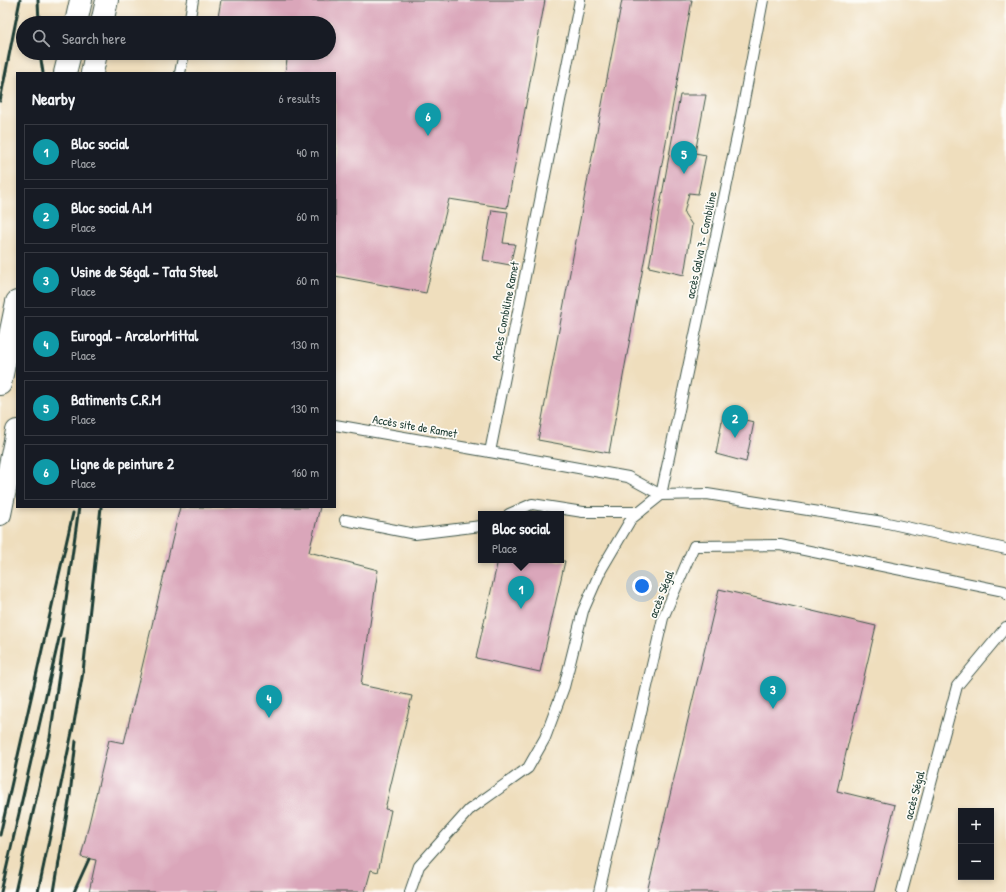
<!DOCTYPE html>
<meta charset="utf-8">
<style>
:root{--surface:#171b24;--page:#20242c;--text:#f1f3f6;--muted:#9ea1a6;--line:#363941;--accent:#1a73e8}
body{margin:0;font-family:"Patrick Hand",sans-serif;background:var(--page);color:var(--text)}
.controls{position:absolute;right:12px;bottom:12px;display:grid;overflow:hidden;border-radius:0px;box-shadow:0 2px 6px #0003}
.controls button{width:36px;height:36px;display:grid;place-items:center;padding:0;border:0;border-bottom:1px solid var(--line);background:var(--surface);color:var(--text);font:20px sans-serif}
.you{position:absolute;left:642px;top:586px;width:14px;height:14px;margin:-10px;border:3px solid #fff;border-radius:50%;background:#1a73e8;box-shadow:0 0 0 6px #1a73e833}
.badge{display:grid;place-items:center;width:26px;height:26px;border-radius:50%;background:var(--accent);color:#fff;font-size:13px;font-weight:700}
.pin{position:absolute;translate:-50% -33px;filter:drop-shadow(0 1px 2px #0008)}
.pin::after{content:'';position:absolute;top:21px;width:14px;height:12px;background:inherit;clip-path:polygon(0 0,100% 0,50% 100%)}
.popup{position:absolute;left:478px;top:511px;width:86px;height:52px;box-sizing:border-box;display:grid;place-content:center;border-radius:0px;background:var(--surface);filter:drop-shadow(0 1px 3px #0005);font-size:13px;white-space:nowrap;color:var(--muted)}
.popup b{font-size:15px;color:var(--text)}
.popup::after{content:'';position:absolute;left:50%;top:100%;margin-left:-8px;border:8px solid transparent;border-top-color:var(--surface)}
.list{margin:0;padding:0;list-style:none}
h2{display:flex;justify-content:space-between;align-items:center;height:52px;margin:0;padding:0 16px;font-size:17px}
h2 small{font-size:13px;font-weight:400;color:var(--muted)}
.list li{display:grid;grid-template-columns:26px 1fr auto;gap:12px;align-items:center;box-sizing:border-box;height:56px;margin:0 8px 8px;padding:0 8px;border:1px solid var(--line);border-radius:0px}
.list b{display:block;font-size:15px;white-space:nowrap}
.list p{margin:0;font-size:13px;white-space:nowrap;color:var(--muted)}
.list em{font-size:13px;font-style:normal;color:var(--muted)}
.icon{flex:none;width:22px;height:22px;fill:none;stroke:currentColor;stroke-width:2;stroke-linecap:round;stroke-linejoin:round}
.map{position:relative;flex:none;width:1006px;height:892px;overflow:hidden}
.search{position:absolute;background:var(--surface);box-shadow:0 2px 6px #0003;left:16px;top:16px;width:320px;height:44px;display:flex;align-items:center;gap:10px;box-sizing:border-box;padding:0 14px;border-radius:22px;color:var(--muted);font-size:15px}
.panel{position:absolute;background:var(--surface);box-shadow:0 2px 6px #0003;left:16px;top:72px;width:320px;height:436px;border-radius:0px}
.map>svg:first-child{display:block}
.building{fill:#daa6ba}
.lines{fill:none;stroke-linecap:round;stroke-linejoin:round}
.lane-casing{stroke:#3e5549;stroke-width:12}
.highway-casing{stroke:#3e5549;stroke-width:24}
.lane{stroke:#fff;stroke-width:10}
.highway{stroke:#fff;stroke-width:22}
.rail{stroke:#1f3d34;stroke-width:3}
.labels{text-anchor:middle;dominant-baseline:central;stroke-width:3.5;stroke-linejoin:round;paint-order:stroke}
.street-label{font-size:12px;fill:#1f3d34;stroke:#fdfcf7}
</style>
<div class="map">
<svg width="1006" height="892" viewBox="0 0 1006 892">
<rect width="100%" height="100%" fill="#fdfcf7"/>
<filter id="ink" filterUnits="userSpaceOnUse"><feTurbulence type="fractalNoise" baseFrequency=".025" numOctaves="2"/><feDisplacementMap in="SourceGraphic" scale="8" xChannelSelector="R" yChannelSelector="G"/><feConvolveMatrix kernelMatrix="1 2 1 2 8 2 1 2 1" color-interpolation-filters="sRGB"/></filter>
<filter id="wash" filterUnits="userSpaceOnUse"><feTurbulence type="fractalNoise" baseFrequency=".012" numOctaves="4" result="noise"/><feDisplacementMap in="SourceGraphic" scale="16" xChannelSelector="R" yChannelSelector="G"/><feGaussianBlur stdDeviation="0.9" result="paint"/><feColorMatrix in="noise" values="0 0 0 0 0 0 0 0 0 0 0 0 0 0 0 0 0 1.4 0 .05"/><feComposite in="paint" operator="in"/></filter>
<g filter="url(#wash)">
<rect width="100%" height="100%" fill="#efdebd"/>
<g id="blocks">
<g class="building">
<path d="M221,0H545L507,208L449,199L426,293L335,276V73H285L288,53H329V23H217Z"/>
<path d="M622,0H692L609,453L538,440Z"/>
<path d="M680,95H706L695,153L706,155L698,194L689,193L684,213L692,225L684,275L649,267Z"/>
<path d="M492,210L508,212L503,243L515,244L510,265L483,260Z"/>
<path d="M723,415L754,422L746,462L716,454Z"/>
<path d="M180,507H320L309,552L378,570L361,685L412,696L385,809L391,810L378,872L371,870L365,892H89L96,860L81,857L109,740L124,743Z"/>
<path d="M498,560L565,561L540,672L476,658Z"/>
<path d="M719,589L876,626L837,791L895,805L874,892H647Z"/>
</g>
</g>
</g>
<g filter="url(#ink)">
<use href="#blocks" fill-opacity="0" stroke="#3e5549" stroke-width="1"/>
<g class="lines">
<defs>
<g id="lane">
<path d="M580,0L490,452L628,477L661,495L738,132L763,0"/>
<path d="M189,23L193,0"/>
<path d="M180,73L184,53"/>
<path d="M335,425L490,452"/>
<path d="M509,514L532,504L583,512H640"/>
<path d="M345,520L415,534L481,526"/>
<path d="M410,892L419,866L469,810L528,768L545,738L564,687L583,611L601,570L631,519L661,495L707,494L883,522L1006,549"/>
<path d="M599,892L663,618L694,546L780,545L1004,591L1006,594"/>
<path d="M902,892L957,686L1006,627"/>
</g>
<g id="highway">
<path d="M76,23L81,0"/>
<path d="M102,23L107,0"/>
<path d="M65,73L70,53"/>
<path d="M92,73L96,53"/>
<path d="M0,384L17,302"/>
<path d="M0,514L17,431"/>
</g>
</defs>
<use href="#lane" class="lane-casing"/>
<use href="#highway" class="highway-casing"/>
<use href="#lane" class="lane"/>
<use href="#highway" class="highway"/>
<g class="rail">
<path d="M38,0L39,23"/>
<path d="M40,53L43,73"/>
<path d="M0,101L20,0"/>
<path d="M0,835L73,513"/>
<path d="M1,892L63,621L79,507"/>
<path d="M15,892L50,738L64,639"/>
<path d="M38,892L74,723L83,672L101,507"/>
<path d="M54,892L70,795L76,741"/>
<path d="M74,892L89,859"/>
</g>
</g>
</g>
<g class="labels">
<g class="street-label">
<text transform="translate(701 245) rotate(-78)">accès Galva 7- Combiline</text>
<text transform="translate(505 311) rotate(-79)">Accès Combiline Ramet</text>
<text transform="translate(415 426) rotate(10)">Accès site de Ramet</text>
<text transform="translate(661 594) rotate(-69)">accès Ségal</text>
<text transform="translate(914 795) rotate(-75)">accès Ségal</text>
</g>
</g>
</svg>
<div class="controls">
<button>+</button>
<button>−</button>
</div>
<div class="you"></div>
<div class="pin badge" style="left:521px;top:609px;background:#0f9aa8">1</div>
<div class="popup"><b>Bloc social</b>Place</div>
<div class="pin badge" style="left:735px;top:438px;background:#0f9aa8">2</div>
<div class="pin badge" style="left:773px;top:709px;background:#0f9aa8">3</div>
<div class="pin badge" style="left:269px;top:718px;background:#0f9aa8">4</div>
<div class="pin badge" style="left:684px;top:174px;background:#0f9aa8">5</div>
<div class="pin badge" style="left:428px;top:136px;background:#0f9aa8">6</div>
<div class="search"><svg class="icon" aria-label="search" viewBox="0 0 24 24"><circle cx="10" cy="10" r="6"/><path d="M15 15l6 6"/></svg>Search here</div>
<section class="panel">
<h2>Nearby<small>6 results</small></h2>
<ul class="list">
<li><span class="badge" style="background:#0f9aa8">1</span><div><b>Bloc social</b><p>Place</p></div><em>40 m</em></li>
<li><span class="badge" style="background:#0f9aa8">2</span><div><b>Bloc social A.M</b><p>Place</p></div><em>60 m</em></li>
<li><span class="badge" style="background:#0f9aa8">3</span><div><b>Usine de Ségal - Tata Steel</b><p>Place</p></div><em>60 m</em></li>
<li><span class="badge" style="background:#0f9aa8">4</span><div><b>Eurogal - ArcelorMittal</b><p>Place</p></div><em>130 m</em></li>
<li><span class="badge" style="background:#0f9aa8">5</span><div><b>Batiments C.R.M</b><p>Place</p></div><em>130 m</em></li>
<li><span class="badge" style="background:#0f9aa8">6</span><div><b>Ligne de peinture 2</b><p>Place</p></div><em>160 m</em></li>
</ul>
</section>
</div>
